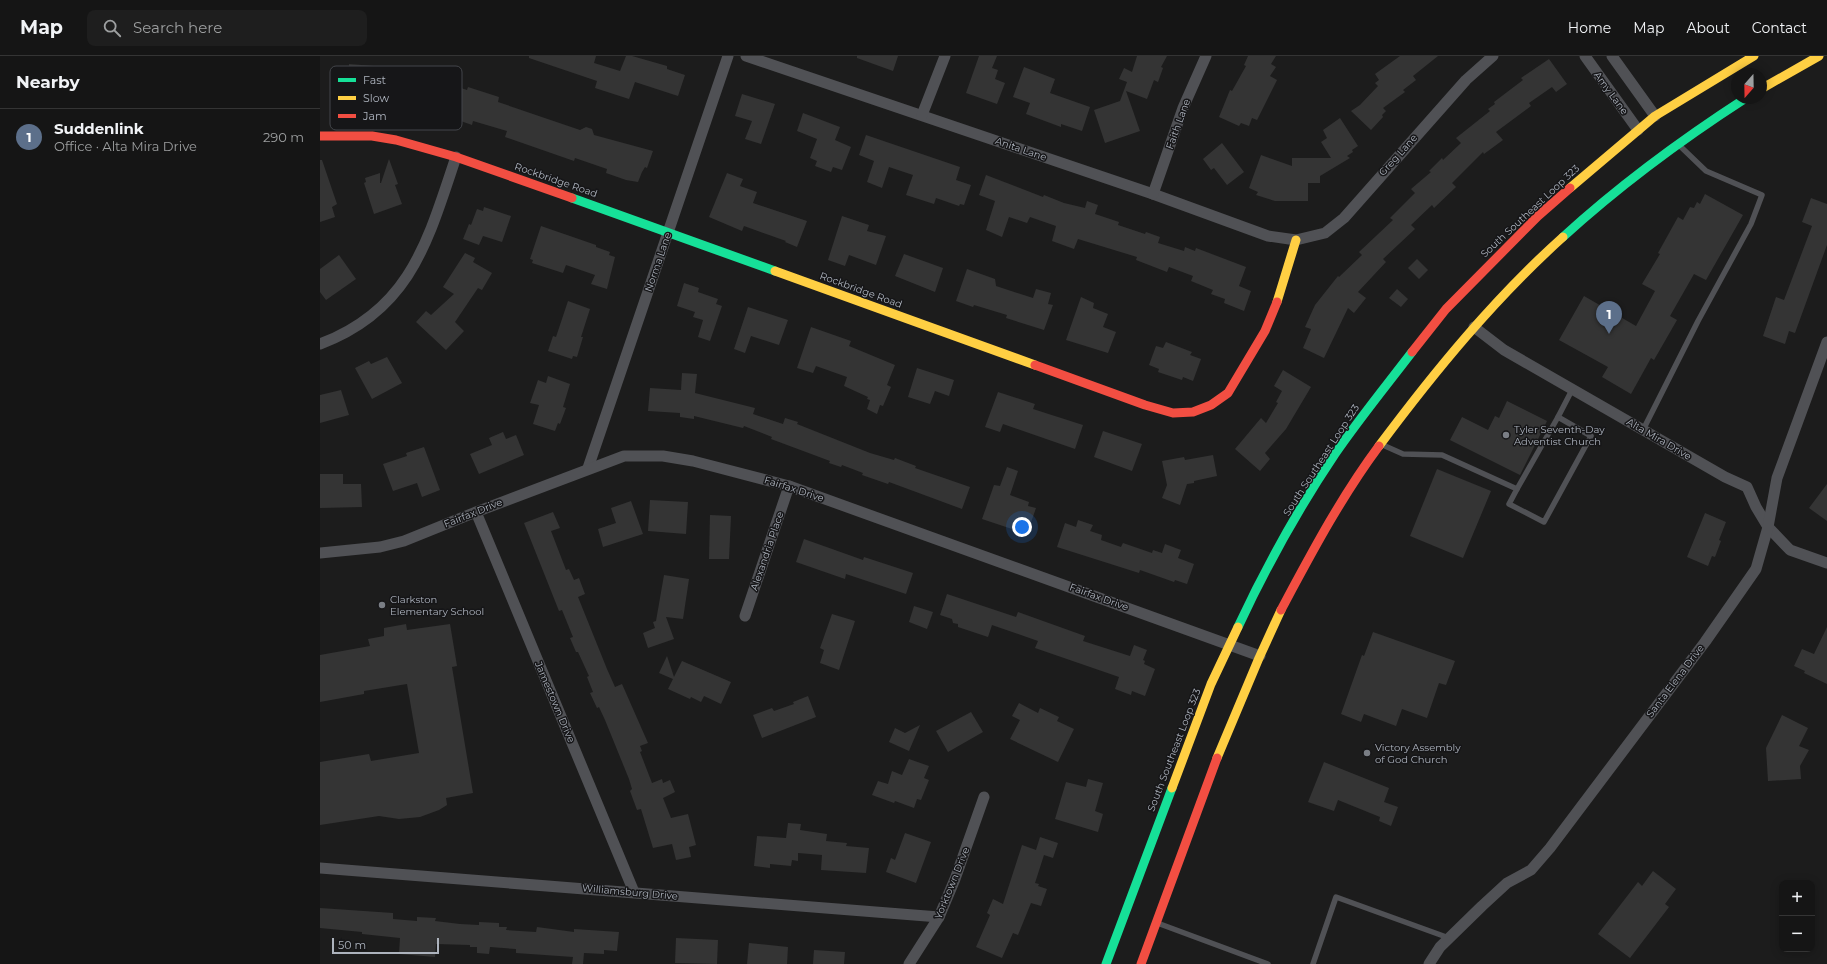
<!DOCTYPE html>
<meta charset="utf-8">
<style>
:root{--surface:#151515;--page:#1e1e1e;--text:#f1f3f6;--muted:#9d9fa0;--line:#343434;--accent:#7a7e85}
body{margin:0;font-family:Montserrat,sans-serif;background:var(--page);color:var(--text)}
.controls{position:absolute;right:12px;bottom:12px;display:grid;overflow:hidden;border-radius:8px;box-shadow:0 2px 10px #0003}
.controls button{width:36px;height:36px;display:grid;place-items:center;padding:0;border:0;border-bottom:1px solid var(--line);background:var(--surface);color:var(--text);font:20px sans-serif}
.compass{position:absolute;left:1411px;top:12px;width:36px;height:36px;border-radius:50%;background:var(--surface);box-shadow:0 2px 10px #0003;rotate:200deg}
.scale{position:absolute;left:12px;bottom:10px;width:107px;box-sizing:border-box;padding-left:4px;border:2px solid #adb3bd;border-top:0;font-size:11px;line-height:14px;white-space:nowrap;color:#adb3bd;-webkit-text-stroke:3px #161618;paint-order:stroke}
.you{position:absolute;left:702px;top:471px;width:14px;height:14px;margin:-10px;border:3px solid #fff;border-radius:50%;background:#1a73e8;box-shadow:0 0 0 6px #1a73e833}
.badge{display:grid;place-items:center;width:26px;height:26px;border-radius:50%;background:var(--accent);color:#fff;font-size:13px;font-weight:700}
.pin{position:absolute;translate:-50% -33px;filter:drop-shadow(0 1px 2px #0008)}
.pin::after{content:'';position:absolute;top:21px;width:14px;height:12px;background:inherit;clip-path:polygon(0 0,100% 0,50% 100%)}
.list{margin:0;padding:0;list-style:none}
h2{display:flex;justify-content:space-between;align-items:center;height:52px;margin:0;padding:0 16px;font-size:17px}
h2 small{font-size:13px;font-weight:400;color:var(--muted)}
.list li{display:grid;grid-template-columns:26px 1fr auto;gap:12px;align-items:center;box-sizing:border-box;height:56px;padding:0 16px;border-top:1px solid var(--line)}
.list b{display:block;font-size:15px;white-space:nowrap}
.list p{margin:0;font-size:13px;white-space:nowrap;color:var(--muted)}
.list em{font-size:13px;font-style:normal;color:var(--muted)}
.icon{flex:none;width:22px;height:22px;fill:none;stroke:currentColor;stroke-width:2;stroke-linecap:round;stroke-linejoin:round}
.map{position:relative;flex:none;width:1507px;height:908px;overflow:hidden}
header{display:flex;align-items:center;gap:24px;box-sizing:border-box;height:56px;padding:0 20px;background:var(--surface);border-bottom:1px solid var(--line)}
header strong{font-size:19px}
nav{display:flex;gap:22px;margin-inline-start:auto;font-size:14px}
.search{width:280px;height:36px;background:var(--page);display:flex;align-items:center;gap:10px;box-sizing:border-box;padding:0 14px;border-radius:8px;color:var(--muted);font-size:15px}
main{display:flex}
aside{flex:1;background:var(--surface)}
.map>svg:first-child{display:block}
.building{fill:#343434}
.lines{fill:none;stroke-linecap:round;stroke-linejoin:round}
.lane{stroke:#505155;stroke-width:5.5}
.street{stroke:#505155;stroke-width:11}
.fast{stroke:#16e098;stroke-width:9}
.slow{stroke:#ffcf43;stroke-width:9}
.jam{stroke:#f24e42;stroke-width:9}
.poi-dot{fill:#7a7e85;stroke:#161618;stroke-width:1.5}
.labels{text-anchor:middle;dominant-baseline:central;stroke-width:3;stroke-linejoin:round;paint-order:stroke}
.street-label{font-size:10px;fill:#adb3bd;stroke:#161618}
.poi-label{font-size:10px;fill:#adb3bd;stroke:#161618;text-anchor:start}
.key{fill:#161618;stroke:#43454a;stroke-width:1}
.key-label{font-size:11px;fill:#adb3bd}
</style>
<header>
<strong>Map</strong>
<div class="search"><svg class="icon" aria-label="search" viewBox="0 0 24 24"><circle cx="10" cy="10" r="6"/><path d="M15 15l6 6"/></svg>Search here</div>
<nav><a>Home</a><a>Map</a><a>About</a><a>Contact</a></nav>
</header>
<main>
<aside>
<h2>Nearby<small></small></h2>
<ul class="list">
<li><span class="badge" style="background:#5c6f8a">1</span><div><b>Suddenlink</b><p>Office · Alta Mira Drive</p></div><em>290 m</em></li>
</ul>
</aside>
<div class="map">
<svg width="1507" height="908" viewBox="0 0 1507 908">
<rect width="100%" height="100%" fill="#1c1c1c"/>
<g class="building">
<path d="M209,0H276L274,7L300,15L306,0H312L347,10V13L365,19L358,40L315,26L309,43L275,32L277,25L209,2Z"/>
<path d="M537,0H578L573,15L537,2Z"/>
<path d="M659,0H677L672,12L678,14L675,23L685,27L677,48L646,37Z"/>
<path d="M817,0H847L841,11L843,12L838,26L834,24L827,43L806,35L820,75L785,87L774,54L800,45L807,26L799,23L804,12L812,16Z"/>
<path d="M928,0H956L951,8L956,11L950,20L957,24L937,64L932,62L929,70L921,67L919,70L899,61L910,34L912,35L926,10L924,9Z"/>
<path d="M1080,0H1118L1093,20L1096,24L1083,34L1085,36L1063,52L1066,55L1062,59L1063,61L1051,74L1031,55L1040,49L1058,30L1055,27L1059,24L1055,18Z"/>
<path d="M1229,3L1247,28L1236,36L1232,31L1209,47L1211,50L1176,76L1183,84L1164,98L1163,96L1132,127L1136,131L1114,152L1112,149L1091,169L1095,173L1063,203L1066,206L1038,236L1046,242L1034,257L1028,252L1004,302L983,292L991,273L985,271L995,249L1018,220L1019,221L1042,199L1039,196L1073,164L1070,162L1095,137L1091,133L1111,116L1109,115L1122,102L1123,104L1141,87L1136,82L1170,55L1168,53L1175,48L1174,46L1203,24L1201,22Z"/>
<path d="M29,8L67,11L65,46L46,45V44L31,42V34L28,31Z"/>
<path d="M704,11L735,23L730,37L770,51L762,75L741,68V71L706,58L710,47L693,41Z"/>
<path d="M107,15L119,19L117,24L147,34L148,31L179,41L178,46L260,74L266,71L272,73L274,79L333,95L327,112L325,111L322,116L318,126L306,124L286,117L287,113L255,102L254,105L185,81L187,75L153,65L152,69L104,52L100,51L99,54L87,50L98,19L105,22Z"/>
<path d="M422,38L455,48L441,88L425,83L432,65L415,60Z"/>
<path d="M483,57L520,71L515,84L531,91L522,114L513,111L511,116L495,110L497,105L490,102L497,83L477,75Z"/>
<path d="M1020,62L1038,90L1032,94L1033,96L1027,100L1030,102L1000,120V127H988V145H955L936,139L938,136L929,132L941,99L972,110V102H1011L1001,86L1007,82L1003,74Z"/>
<path d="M546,79L640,111L636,124L651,129L644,149L640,148L639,150L616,142L614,148L586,139L593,119L569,111L562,132L547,126L554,105L539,99Z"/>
<path d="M902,87L924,116L907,129L894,112L891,114L883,103Z"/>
<path d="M69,103L78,128L75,129L82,148L54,158L44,127L46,126L45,122L60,117V127H61Z"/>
<path d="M0,104H2L17,148L12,151L15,161L0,166Z"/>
<path d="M407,117L423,123L420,130L437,136L433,147L487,165L477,191L465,186L466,185L424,170L422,175L389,161Z"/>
<path d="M666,119L723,141L724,139L744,147L765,152L767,145L778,149L775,158L799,166L798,169L825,178L826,176L840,181L838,187L864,195L865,191L875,195L876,192L926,211L919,230L931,235L924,255L904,247L905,243L891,238L893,234L871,225L873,220L849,211L847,216L816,204L817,201L758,183L754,193L732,185L736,170L710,161L707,167L689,161L682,181L666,174L675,145L659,139Z"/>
<path d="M1385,138L1423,159L1386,224L1374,218L1350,260L1357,264L1334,304L1331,302L1311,338L1282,321L1288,311L1239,284L1264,240L1316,270L1335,235L1322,228L1340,198L1338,197L1358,161L1363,164L1370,151L1374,152L1377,146L1380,148Z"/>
<path d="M1491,142L1507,148V189L1475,277L1469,275L1465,288L1443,280L1456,241L1464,244L1492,170L1482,166Z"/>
<path d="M164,151L191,160L182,186L163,180L159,189L143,183L149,168L151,169L157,153L163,155Z"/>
<path d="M522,160L549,169L547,175L566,180L556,209L529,199L525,210L508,204Z"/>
<path d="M221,170L276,189V191L290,196L289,199L295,201L287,233L271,228L275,219L246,209L243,217L212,207L213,204L210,203Z"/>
<path d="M145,197L155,202L153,206L172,217L162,234L158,232L135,266L144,275L126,294L96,266L106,255L111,259L134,238L123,231Z"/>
<path d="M584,198L623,212L615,236L575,220Z"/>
<path d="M19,199L36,223L6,244L0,236V213Z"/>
<path d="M1097,203L1108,214L1099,223L1088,212Z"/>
<path d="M647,213L675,223L676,230L713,242L716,233L731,237L728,248L733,249L724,274L686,262L687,259L654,249L653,251L636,245Z"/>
<path d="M364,227L379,232L378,236L398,243L396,248L402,250L390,285L378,281L383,264L373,261L375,256L357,250Z"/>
<path d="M1077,233L1088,243L1081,251L1069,242Z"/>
<path d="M761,241L774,247L773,252L788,258L783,271L796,276L788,297L746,284Z"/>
<path d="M248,245L270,253L261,281H263L257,301L253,300L252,303L228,295L233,280L236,281Z"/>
<path d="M428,251L468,264L459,289L431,280L425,297L414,293Z"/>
<path d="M491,271L531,285L529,290L575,309L567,329L571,331L563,350L560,349L557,358L547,353L550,344L547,343L548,341L524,330L527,321L496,310L493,317L477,312Z"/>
<path d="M846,286L872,296L870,299L881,303L873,325L863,321L862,324L838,316L839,313L829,309L836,290L843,292Z"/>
<path d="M67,301L82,327L52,343L35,312L49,305L51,308Z"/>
<path d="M597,312L634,324L629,340L615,335L610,348L588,341Z"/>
<path d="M963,314L991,331L966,373L945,397L950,403L940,415L915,393L941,362L946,367L958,347L956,346L962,335L954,330Z"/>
<path d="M362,317L377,318L375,337L435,352L433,358L463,368L465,362L478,366L477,368L550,397L574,404L575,402L596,410L595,412L650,431L642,453L569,426L568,428L542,419L543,417L522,409L521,411L509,407L510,405L451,383L452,381L424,370L423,372L374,360V363L360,361V357L328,355L330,332L361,334Z"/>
<path d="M228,320L250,328L243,351L246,352L240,368L238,367L235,375L213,368L219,349L210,347L218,324L226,327Z"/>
<path d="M21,334L29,359L0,367V339Z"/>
<path d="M678,336L715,348L713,353L763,369L755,393L683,368L680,376L665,371Z"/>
<path d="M1187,345L1227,365L1200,419L1130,384L1142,361L1168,374L1175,360L1179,362Z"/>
<path d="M783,375L822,388L812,415L774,401Z"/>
<path d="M183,376L186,383L196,379L204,399L159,418L150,398L172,389L169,382Z"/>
<path d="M104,391L120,434L102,441L97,427L73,435L63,408L87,400L86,397Z"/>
<path d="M893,399L897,420L874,425V427L867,428L860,449L842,442L847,429L842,405L864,401L865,404Z"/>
<path d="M687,411L698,415L690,439L709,446L708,450L716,452L707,478L662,463L674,429L680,430Z"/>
<path d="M1117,413L1171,435L1143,502L1090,480Z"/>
<path d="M0,418H23V428H41L42,451L0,452Z"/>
<path d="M1507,428V465L1489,452Z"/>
<path d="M330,444L368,446L366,478L328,475Z"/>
<path d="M311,445L323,478L283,491L278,473L296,467L291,452Z"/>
<path d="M233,456L240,472L231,475L246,514L249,513L254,524L259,522L265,538L258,541L287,613L295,631L302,628L328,687L320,690L322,695L320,696L332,727L342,723L343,727L350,724L355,736L343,742L351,762L368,758L376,789L369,791L371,801L356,804L352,788L333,792L321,753L317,754L310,735L312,733L309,723L285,664L279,651L277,652L270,637L273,636L267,621L269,620L258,596H256L250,582L253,581L242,554L239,555L204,467Z"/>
<path d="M1385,457L1406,466L1399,484L1401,485L1395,501L1392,500L1388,510L1367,501Z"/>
<path d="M390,459L411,460L409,503H389Z"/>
<path d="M758,464L773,469L770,475L782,479L781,484L801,491L803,487L832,497L833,494L842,497L845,488L861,494L858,502L874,508L867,528L855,524L854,526L820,514L819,517L737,491L745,467L756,471Z"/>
<path d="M484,483L543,504L544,501L593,517L586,538L526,518L525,523L476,506Z"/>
<path d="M344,519L369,523L363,563L346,561L354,583L328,592L323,577L335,572L333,566L336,565Z"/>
<path d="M627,538L696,561L698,556L765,580L763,585L810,600L814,589L827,594L823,604L825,605L824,608L835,613L825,640L812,635L811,639L795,633L799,621L715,592L718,585L672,569L668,581L638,571V568L633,567L632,563L620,559Z"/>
<path d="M594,550L613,556L607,573L589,566Z"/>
<path d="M512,558L535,565L519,614L500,607L504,594L500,592Z"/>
<path d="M86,568L87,574L130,568L137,610L132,611L153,737L126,742L127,749L119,754L100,761L79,763L59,760L0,769V706L49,698L51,705L99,697L87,628L44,635V638L0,646V599L50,590L48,583L64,580V572Z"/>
<path d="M1507,571V628L1484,617L1485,615L1474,610L1482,593L1494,598Z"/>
<path d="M1053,576L1135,605L1126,629L1119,627L1107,662L1082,653L1076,670L1044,658L1041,666L1021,658L1042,599L1044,600Z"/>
<path d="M347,600L354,621L362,605L411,626L401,648L384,640L381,646L371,641L370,643L348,633L353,623L339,617Z"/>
<path d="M488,640L496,661L442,682L433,659L452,652L454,655L474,648L473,646Z"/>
<path d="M699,647L718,657L720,652L739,661L737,665L754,673L738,706L690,683L700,664L692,660Z"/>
<path d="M651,656L663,676L628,696L616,675Z"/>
<path d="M1462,659L1488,672L1479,690L1489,694L1480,710L1481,723L1448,725L1446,692Z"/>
<path d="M600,669L589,695L569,686L575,672L585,677Z"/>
<path d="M589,703L609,710L604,722L609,724L601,744L597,743L594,752L575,745L574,747L552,739L558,725L568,728L572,715L582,719Z"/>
<path d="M1004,706L1069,732L1064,746L1078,751L1071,770L1059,765L1060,761L1018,744L1014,755L988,746Z"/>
<path d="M768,723L783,727L775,755L783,758L778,776L735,763L746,726L766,731Z"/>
<path d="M468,767L481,768L480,774L507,778L506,785L527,787L526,790L549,792L546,817L501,814L502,799L478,797V805L472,804L471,810L450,808V812L434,810L437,780L466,782Z"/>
<path d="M585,777L611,786L596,827L566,816L571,802L575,804Z"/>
<path d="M720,781L738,787L733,802L724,799L715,827L719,828L718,830L727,833L721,850L711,847L698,879L693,877L682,902L656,891L670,859L667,857L673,843L683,848L702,789L716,794Z"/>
<path d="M1333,815L1356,833L1345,848L1349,851L1310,902L1278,878L1318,826L1322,830Z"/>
<path d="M0,852L73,857V863L97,865V861L116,862L115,865L140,868L159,869V866L179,867V871H187L186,874L216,876L217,871L254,876V873L299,876L297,895L284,894V898L264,897L263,908H252L253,901L196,897V893L170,891L169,898L157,897V891H150V889L116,888L115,901L79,898L80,882L42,878V876L0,872Z"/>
<path d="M356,882L398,884L397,908L355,907Z"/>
<path d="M429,887L468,891L467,908H427Z"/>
<path d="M494,894L525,896L524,908H493Z"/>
</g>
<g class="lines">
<g class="lane">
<path d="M1323,374L1378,265L1431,168L1442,139L1386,115L1361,91"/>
<path d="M1065,390L1083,398L1122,399L1197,433L1189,448L1224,466L1271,380L1238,361L1252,334"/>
<path d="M1197,433L1238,361"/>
<path d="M840,868L948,908"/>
<path d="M993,908L1016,841L1129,882"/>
</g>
<g class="street">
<path d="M426,0L833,138L948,180L976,184L1005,177L1024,162L1146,24L1173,0"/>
<path d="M1265,0L1318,74"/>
<path d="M1292,0L1335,60"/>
<path d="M602,59L625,0"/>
<path d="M833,138L863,52L886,0"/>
<path d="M1154,271L1184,294L1405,421L1427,431L1436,451L1448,471L1470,494L1507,507"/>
<path d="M0,288C91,254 108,184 136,101"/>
<path d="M268,412L408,0"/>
<path d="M156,456L314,836"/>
<path d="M0,497L60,491L84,485L156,456L304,400H343L373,405L469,430L940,600"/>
<path d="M425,560L469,430"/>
<path d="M0,812L619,861"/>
<path d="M589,908L619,861L635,823L664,741"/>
<path d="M1109,908L1120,891L1162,850L1187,827L1211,814L1230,792L1385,586L1436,513L1448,471L1457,422L1507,286"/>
</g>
<g class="fast">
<path d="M252,142L455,215"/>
<path d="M1243,181C1300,129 1361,84 1426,42"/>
<path d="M918,571C946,511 978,453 1015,398C1039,363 1066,330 1092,296"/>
<path d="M786,908L852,732"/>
</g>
<g class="slow">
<path d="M1441,33L1499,0"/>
<path d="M1250,132L1335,60L1434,0"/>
<path d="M455,215L715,309"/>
<path d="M957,246L976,184"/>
<path d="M1059,390C1115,315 1174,243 1243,181"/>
<path d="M897,702L939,602L961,554"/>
<path d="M852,732L891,628L918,571"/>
</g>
<g class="jam">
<path d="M0,80H52L76,84L136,101L252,142"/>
<path d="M1092,296L1126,253L1218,160L1250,132"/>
<path d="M715,309L825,349L853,357L873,356L891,349L908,337L945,275L957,246"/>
<path d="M961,554C991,498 1021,441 1059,390"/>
<path d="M821,908L897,702"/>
</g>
</g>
<g class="poi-dot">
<circle cx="1186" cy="379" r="4"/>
<circle cx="62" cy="549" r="4"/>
<circle cx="1047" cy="697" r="4"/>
</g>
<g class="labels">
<g class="street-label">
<text transform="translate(1291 37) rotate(54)">Amy Lane</text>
<text transform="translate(858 68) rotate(-70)">Faith Lane</text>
<text transform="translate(701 93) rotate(19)">Anita Lane</text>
<text transform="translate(1078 99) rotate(-48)">Greg Lane</text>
<text transform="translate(236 124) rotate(19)">Rockbridge Road</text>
<text transform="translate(1210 155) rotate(-43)">South Southeast Loop 323</text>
<text transform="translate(338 206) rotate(-71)">Norma Lane</text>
<text transform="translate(541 234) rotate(20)">Rockbridge Road</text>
<text transform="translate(1339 383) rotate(30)">Alta Mira Drive</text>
<text transform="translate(1001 404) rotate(-57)">South Southeast Loop 323</text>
<text transform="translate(474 433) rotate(18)">Fairfax Drive</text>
<text transform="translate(153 457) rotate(-22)">Fairfax Drive</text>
<text transform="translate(447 495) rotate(-71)">Alexandria Place</text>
<text transform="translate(779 541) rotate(20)">Fairfax Drive</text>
<text transform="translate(1355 625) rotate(-53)">Santa Elena Drive</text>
<text transform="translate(235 646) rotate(67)">Jamestown Drive</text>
<text transform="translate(854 694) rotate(-69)">South Southeast Loop 323</text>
<text transform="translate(632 827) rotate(-68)">Yorktown Drive</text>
<text transform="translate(310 836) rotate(5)">Williamsburg Drive</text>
</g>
<g class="poi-label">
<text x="1194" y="373">Tyler Seventh-Day<tspan x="1194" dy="12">Adventist Church</tspan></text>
<text x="70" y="543">Clarkston<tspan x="70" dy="12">Elementary School</tspan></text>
<text x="1055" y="691">Victory Assembly<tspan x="1055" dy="12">of God Church</tspan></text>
</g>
</g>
<rect x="10" y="10" width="132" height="64" rx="6" class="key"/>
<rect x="18" y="22" width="18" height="4" fill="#16e098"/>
<rect x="18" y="40" width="18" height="4" fill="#ffcf43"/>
<rect x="18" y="58" width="18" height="4" fill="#f24e42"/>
<g class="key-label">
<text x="43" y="28">Fast</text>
<text x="43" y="46">Slow</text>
<text x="43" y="64">Jam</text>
</g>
</svg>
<div class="controls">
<button>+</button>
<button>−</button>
</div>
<svg class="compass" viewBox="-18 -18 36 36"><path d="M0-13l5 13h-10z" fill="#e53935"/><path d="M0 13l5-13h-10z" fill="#9d9fa0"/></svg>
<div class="scale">50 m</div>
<div class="you"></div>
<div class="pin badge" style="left:1289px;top:278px;background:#5c6f8a">1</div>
</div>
</main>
